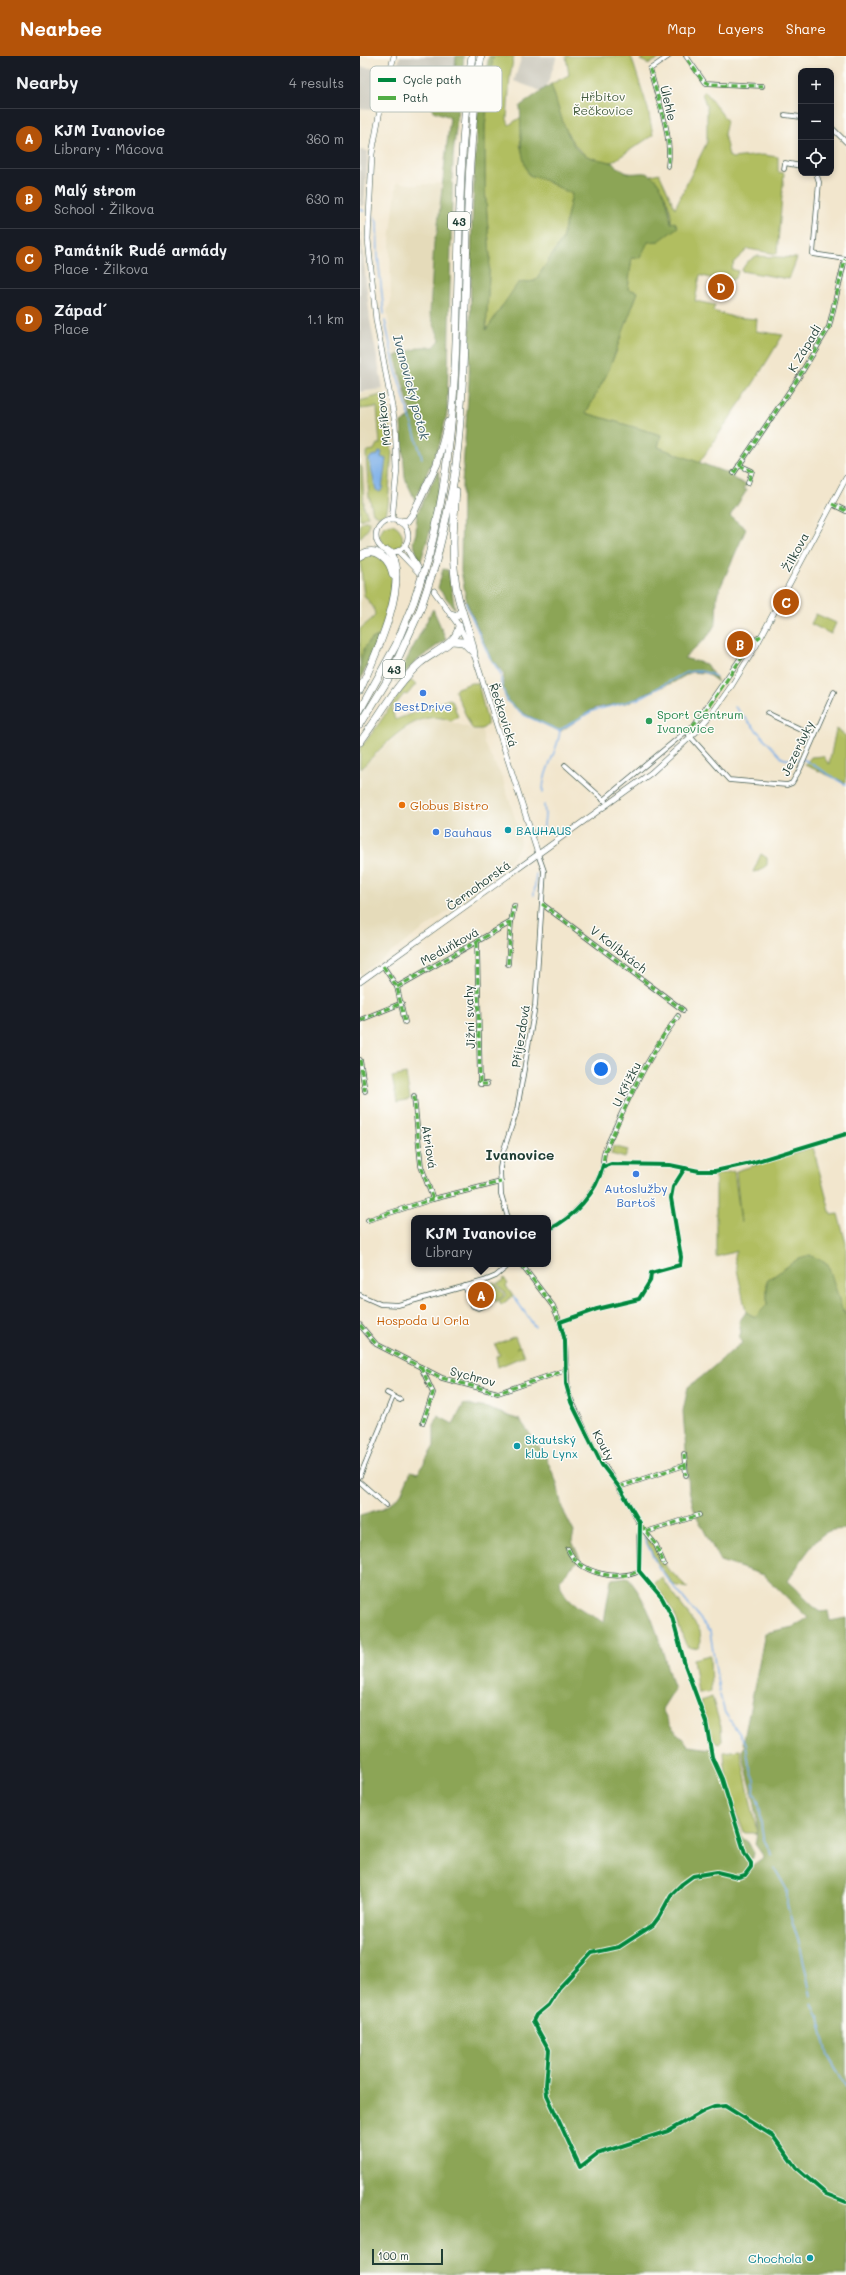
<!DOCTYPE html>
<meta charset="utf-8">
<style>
:root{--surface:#171b24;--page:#20242c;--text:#f1f3f6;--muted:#9ea1a6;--line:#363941;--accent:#b45309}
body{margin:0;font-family:Mali,sans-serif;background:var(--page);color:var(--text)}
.controls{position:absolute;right:12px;top:12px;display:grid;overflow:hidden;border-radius:8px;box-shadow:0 2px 6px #0003}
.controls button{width:36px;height:36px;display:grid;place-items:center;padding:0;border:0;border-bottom:1px solid var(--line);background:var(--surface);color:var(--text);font:20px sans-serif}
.scale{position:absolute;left:12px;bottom:10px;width:71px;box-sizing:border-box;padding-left:4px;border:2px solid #1f3d34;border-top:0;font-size:11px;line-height:14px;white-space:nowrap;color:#1f3d34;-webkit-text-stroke:3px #fdfcf7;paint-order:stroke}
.you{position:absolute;left:241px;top:1013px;width:14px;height:14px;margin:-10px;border:3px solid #fff;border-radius:50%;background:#1a73e8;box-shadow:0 0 0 6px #1a73e833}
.badge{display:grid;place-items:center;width:26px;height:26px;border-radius:50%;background:var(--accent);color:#fff;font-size:13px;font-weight:700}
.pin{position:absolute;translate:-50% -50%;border:2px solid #fff;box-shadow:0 1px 4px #0006}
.popup{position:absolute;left:51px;top:1159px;width:140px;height:52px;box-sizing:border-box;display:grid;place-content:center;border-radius:8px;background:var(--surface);filter:drop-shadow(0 1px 3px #0005);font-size:13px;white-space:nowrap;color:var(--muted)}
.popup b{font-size:15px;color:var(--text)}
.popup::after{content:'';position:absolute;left:50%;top:100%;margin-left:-8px;border:8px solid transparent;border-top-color:var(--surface)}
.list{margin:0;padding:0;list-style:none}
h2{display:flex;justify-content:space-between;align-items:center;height:52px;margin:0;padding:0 16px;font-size:17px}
h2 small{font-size:13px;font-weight:400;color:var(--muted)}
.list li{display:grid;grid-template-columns:26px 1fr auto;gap:12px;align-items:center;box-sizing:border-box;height:60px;padding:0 16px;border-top:1px solid var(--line)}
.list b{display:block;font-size:15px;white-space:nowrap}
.list p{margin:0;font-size:13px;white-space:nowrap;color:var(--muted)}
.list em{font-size:13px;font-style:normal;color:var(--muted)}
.icon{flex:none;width:22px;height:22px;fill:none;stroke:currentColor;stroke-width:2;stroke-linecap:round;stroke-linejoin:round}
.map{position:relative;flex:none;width:486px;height:2219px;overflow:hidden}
header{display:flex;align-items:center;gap:24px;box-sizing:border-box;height:56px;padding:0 20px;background:var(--accent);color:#fff}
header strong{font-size:19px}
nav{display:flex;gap:22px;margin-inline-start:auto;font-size:14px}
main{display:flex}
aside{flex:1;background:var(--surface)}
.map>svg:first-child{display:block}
.built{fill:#e5dbba}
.industrial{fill:#c7c5b8}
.green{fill:#b1be60;stroke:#687e4a}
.forest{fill:#8ca556;stroke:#567145}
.water{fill:#7bafe8;stroke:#4d768e}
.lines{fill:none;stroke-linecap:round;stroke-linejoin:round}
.stream{stroke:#7bafe8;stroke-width:1.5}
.minor-casing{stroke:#3f564b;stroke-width:5.5}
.tertiary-casing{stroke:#3f564b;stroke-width:6}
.trunk-casing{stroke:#3f564b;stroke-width:8}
.minor{stroke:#fff;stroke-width:4}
.tertiary{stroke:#fff;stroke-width:5}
.trunk{stroke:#fff;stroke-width:7}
.trunk-bridge-casing{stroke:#3f564b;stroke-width:8;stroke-linecap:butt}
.trunk-bridge{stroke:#fff;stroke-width:7}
.quiet{stroke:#52ad45;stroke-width:3;stroke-dasharray:6 3;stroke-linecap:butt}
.cycleway-casing{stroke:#fdfcf7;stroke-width:6}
.cycleway{stroke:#00873e;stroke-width:4}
.shop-dot{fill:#3f7fe0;stroke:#fdfcf7;stroke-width:1.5}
.leisure-dot{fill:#2e9e5b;stroke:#fdfcf7;stroke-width:1.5}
.food-dot{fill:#e8710a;stroke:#fdfcf7;stroke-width:1.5}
.culture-dot{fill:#0f9aa8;stroke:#fdfcf7;stroke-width:1.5}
.labels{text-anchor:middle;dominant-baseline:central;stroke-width:3;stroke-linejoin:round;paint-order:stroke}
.shield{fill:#fdfcf7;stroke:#62766e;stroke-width:1}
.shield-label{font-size:11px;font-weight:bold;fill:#1f3d34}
.park-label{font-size:12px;fill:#445d3f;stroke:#fdfcf7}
.street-label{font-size:12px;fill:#1f3d34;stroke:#fdfcf7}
.shop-label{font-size:12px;fill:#366cbe;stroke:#fdfcf7}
.leisure-label{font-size:12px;fill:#27864d;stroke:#fdfcf7;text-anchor:start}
.food-label{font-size:12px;fill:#c56008;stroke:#fdfcf7;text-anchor:start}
.culture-label{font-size:12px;fill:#0d838f;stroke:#fdfcf7;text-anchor:start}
.water-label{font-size:13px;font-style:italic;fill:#3b5f6a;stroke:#fdfcf7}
.quarter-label{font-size:14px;font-weight:bold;fill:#1f3d34;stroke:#fdfcf7}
.key{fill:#fdfcf7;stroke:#bac3bc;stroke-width:1}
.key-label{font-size:11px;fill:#1f3d34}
</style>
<header>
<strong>Nearbee</strong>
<nav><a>Map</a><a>Layers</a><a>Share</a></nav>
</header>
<main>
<aside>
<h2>Nearby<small>4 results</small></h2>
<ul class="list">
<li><span class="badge">A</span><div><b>KJM Ivanovice</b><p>Library · Mácova</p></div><em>360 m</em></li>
<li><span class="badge">B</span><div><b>Malý strom</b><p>School · Žilkova</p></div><em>630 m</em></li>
<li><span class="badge">C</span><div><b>Památník Rudé armády</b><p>Place · Žilkova</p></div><em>710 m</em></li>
<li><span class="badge">D</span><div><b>Západ´</b><p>Place</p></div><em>1.1 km</em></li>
</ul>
</aside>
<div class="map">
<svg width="486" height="2219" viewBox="0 0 486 2219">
<rect width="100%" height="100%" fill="#fdfcf7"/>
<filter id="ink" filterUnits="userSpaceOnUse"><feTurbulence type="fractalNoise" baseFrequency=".025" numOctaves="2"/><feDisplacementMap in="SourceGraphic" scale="8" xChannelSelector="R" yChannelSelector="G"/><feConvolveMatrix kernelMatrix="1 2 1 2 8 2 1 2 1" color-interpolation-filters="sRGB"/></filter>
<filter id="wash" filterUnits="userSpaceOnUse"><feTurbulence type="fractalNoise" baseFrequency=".012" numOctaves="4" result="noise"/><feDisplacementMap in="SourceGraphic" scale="16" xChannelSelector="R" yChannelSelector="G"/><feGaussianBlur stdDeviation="0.9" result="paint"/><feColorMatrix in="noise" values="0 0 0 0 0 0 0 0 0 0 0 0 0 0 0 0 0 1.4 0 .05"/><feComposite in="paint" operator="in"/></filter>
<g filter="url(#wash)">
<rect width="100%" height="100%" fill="#f2e6cd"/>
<g class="built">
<path d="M37,126L55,129L82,127L77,177L74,186L70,258L80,284L74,292L61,291L35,300L27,255L31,245L30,184Z"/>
<path d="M23,333L31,394L6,402L10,448L13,457L20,461L11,469L10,497L0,504V338Z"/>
<path d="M0,516L4,539L13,551L15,558L13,562L0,573Z"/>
<path d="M77,661L113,673H122L124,688L142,721L161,781L159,791L153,801L112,838L0,919V713L50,669L63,663Z"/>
</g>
<g class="industrial">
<path d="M40,0H96L94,23L37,13Z"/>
<path d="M162,0H197L186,32L181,35L154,25Z"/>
<path d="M0,11L23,13L12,54L0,53Z"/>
<path d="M0,94L8,95L4,150H0Z"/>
<path d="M0,168L10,264L23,333L0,336Z"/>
</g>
<g class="green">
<path d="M133,0H154L150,20L147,63L149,69L161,61L162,75L160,89L169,119L180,122L212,138L202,184L175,225L158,228L126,276L130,200L125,132V70Z"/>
<path d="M206,0H271L288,53L293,79L252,106C246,105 239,105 234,103C205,93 200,54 191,28L209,19Z"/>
<path d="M283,0H304L289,8L280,4L284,2Z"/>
<path d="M345,35L367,65L364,78L369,100L372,102L402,99L418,101V116L424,117L417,198L388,193L375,205L371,213L378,215C376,233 351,222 340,219L335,245L355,249L353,255L373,261L397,263L396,275L423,279L393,328L339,407L298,391L301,379L226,357L256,297L259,284L278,236L268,233L272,200L288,186L299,185C302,180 310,172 311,166C313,151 300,130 291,119L299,117L315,152L347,86V52L342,37Z"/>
<path d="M396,200L437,202L429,223L381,215L387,206Z"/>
<path d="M21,339L26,341L32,396L28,450L26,457L19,460L13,457L9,440L6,398L8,395L14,394L17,388H20L17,351L0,353V345Z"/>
<path d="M0,409L2,412L4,451L8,460L0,464Z"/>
<path d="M4,465H9L8,473L0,482V468Z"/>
<path d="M32,468C42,471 44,482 42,491L34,494L24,490L19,480L24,470Z"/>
<path d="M10,497C20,501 25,504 30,514C40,536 11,603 0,625V573L13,562L15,558L13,551L4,539L0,504Z"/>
<path d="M456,558L476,567L471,578L451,568Z"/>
<path d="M50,624L56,628L47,639L44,638L32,653L35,664L89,643L92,644L98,661L91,665C55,649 23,692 0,713V692C19,670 32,646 50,624Z"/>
<path d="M111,627H118L127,664V669L122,673H113L111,671L95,635L97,632Z"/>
<path d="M476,673L486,680V727L445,709L451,701L463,700L469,708Z"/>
<path d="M401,798L407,802V809L399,815L393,816Z"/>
<path d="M46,1018L50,1043L37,1046L32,1021Z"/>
<path d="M253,1090L268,1094L265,1102L251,1098Z"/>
<path d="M453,1091L471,1159L478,1158L486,1187V1259L450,1199L439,1203L407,1225V1249L395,1261L386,1256L374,1199L377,1195L356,1201V1125L354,1119L374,1115L381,1167L376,1115Z"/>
<path d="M144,1222L148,1228L146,1230L153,1240L141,1249L139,1245L146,1239L137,1227L143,1225Z"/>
<path d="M134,1226L144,1239L136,1246L128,1238L126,1240L127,1233L124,1231Z"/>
<path d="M155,1280L159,1290L156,1292L160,1290L164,1300L138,1311L136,1300L140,1299L135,1289Z"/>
<path d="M286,1481L288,1484L290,1483L307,1512L328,1532L314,1529L297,1506L284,1482Z"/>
<path d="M302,1522L340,1575L341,1585L338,1591L332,1592L326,1589L314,1557L300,1535L293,1528Z"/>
<path d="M350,1599L351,1636L338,1637L333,1603Z"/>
<path d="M352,1641L361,1671L362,1685L359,1688L356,1687L350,1676L340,1645Z"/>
<path d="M380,1694L397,1777H384C374,1750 365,1725 364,1696Z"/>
</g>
<g class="forest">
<path d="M96,0H104L93,100L87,357L80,387L55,444L45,422L41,367L52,360L35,300L61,291H74L80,284L70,258L74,186L77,177L90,61L73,55L71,48L80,20L94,23Z"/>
<path d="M129,0H133L125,70V132L130,200L126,274L158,227L175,225L202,184L212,138L180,122L169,119C158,97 162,74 160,50L191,28C197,46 206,84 219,95C229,103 239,103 250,106C256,108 260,114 265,116C272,119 279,116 286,117C303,122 309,152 311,167L315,166L318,171L299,185L288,186L280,202L272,201L268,233L278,236L248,316L226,357L301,379L298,391L370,418L374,423L387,429L384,433L387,434L370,460L386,473L357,539L356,567L348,580L324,602L346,608L358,626L346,617L331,616L314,626L288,636L271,646L235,652L201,675C192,674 152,652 147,645C143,636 142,627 144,618L130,601L107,547L101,515L102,428L109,325L112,168L117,62Z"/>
<path d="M78,415C85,433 66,489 60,507L53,486L56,477L57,458Z"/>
<path d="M83,513L88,514L95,553L78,532Z"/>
<path d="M73,553L86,583L59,603L35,626Z"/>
<path d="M18,580L0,625C0,609 0,586 18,580Z"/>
<path d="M450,1199L468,1208L483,1256L486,1259V1473C480,1474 472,1473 467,1476C456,1480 435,1514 428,1525C440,1535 448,1548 461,1556L468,1555L470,1565L486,1562V2219L0,2218V1459L24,1452L41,1438L51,1415L58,1417L74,1390V1370L78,1360L93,1368L104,1348L127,1352L160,1364L185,1399L197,1427L202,1452L214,1476L212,1485L220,1503L200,1523C199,1544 229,1558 244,1566L251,1523L267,1521C294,1551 302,1597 314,1634L302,1653L310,1669L329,1690L352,1693L364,1715L382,1782L388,1786L394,1797L393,1802L388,1805L390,1811L404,1801L395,1788C402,1759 388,1724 382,1695L385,1690L383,1688L405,1577L433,1571L448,1562L404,1519L360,1505L335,1457L329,1434L323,1355L328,1331C348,1317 363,1301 382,1287L379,1282L381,1276L379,1266L386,1256L395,1261L407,1249V1225L439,1202Z"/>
</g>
<path class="water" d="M19,395L22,396L21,401L26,403L22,433L20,436L16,434L9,403L12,400L18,399Z"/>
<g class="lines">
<g class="stream">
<path d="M0,153L4,155"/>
<path d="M14,160L17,166L18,200L24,258"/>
<path d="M25,265L35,311L62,402"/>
<path d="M105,546L129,600L141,618V627L147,645L164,659L200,675C198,696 182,715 183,737"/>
<path d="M375,651L422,702C429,706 438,701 445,704L486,729"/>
<path d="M200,674L232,655L278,643L325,617C337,613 346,615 356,621"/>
<path d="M183,778L185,759L184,749"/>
<path d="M174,839L176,818"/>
<path d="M154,1241L175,1271"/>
<path d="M284,1482L299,1512L350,1575L359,1635"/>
<path d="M360,1639L365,1657L386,1687L389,1709L395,1724L394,1737C403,1749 399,1765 403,1780C404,1787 410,1791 411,1799"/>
<path d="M415,1813L427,1834V1849L441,1893L451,1940"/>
<path d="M452,1948L459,1962L468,1999L486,2030"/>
</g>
</g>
</g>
<g filter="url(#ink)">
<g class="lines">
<defs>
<g id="minor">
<path d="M326,0L345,27L402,30"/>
<path d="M425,59L441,61"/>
<path d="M471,71L486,86"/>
<path d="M308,110C313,78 297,43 290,13L309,0"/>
<path d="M424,113L425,107L441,110"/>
<path d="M456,117L459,126L453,198L486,203"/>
<path d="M379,409L392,415L388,427"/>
<path d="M374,417L437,324L469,271L485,203"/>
<path d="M472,448L486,455"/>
<path d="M407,657L455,680"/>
<path d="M329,679L369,724L427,729L432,727L440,713L474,636"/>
<path d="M205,709L245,745"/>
<path d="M243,744L334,669L391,587L401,580"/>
<path d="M182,848L323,954"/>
<path d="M117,886L120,1028H127"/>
<path d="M148,908L151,866"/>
<path d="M23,910L37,931L45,966"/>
<path d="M37,931L151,866L154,850"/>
<path d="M0,964L42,947"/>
<path d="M0,1004L5,1035"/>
<path d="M54,1040L61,1110L73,1143"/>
<path d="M148,1162L141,1138L140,1112L143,1096L157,1054L175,950L184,815L178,798"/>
<path d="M8,1164L73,1143L141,1126"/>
<path d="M188,1174C212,1162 230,1142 241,1117C244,1110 242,1101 245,1094C255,1072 265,1049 276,1028C288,1004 302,982 318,960"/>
<path d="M161,1208L193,1250L200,1266L205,1285L208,1337L235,1395L268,1446L281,1471L296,1489L304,1508"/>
<path d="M105,1230L113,1250L118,1252L129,1247"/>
<path d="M0,1239L20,1248L38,1249L124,1225L136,1220L150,1208"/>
<path d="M0,1269L16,1288L82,1322L138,1337L206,1314"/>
<path d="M61,1311L73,1337L63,1366"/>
<path d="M27,1337L40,1344"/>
<path d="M324,1398L326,1419"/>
<path d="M0,1420L33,1341"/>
<path d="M0,1426L26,1449"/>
<path d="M259,1431L325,1409"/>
<path d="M286,1476L339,1459"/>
<path d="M208,1493C217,1517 258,1526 279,1515V1480L281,1471"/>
</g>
<g id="tertiary">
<path d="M32,464L37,413L35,367L16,264L8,183L12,98L20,54L34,0"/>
<circle cx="32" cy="480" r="16"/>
<path d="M45,490L58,513"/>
<path d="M38,495L64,522"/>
<path d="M74,535L99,570L114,598L178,798"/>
<path d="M0,926L291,717L337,675L353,656L372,629L396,590L486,422"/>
</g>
<g id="trunk">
<path d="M96,435C93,469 91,501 97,536C101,557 111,576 114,598"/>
<path d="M39,466L48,465L53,458L77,408L88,366"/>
<path d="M69,499C112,337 87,166 112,0"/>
<path d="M0,500C16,488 30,504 33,519"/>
<path d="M75,509C83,476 92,442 96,408C111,273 100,135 121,0"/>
<path d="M91,558L97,560L102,554"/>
<path d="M92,585L103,586L113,596"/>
<path d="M0,634C13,605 53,521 28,495"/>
<path d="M0,654L36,589L54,545"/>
<path d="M0,669L30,620L60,554"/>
<path d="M0,686C20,660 35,629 60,607C73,596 97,588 99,570"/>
</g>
</defs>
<use href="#minor" class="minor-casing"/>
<use href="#tertiary" class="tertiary-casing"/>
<use href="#trunk" class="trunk-casing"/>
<use href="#minor" class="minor"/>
<use href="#tertiary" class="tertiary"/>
<use href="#trunk" class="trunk"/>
<defs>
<g id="trunk-bridge">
<path d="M54,545L69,499"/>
<path d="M60,554L75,509"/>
</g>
</defs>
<use href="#trunk-bridge" class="trunk-bridge-casing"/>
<use href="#trunk-bridge" class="trunk-bridge"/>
<g class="quiet">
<path d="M328,4L343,25L349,28L402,30"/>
<path d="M290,13C297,43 313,78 308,110"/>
<path d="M379,409L392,415L388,427"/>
<path d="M374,417L437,324L469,271L485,203"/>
<path d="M472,448L486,455"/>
<path d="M326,676C344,659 358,637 372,616C381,603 388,589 401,580"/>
<path d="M182,848L323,954"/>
<path d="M117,886L120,1028H127"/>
<path d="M148,908L151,866"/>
<path d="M23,910L37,931L45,966"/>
<path d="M37,931L151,866L154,850"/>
<path d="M0,964L42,947"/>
<path d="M0,1004L5,1035"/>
<path d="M54,1040L61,1110L73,1143"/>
<path d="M242,1113L245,1095L277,1026L303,980L318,960"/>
<path d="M8,1164L73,1143L141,1126"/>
<path d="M161,1208L193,1250L201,1269"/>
<path d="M0,1269L16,1288L82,1322L138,1337L206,1314"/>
<path d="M61,1311L73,1337L63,1366"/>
<path d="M324,1398L326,1419"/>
<path d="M259,1431L325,1409"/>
<path d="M281,1469L296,1489L304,1508"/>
<path d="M286,1476L339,1459"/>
<path d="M208,1493C217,1517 258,1526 279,1515V1513"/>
</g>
<defs>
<g id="cycleway">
<path d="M325,1112L313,1131L311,1142L321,1201L320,1209L291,1217L290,1225L279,1243L237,1253L200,1266L205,1285L206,1328L211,1346L242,1409L259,1431L280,1467L279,1515L302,1542L312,1561L325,1609L346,1666L352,1701L362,1723L385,1798L391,1807V1811L385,1819L378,1821L357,1816L333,1820L322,1828L311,1839L299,1861L293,1869L259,1891L232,1897L199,1932L188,1949L176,1959L173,1965L189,1994L186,2029L187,2039L220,2111L237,2098L308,2075L344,2055L354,2051L365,2050L413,2080L436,2112L466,2138L486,2146"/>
<path d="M188,1174C213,1162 237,1137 243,1109V1111L251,1108L310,1109L339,1115H355L391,1107L486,1078"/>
</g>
</defs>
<use href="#cycleway" class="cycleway-casing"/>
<use href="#cycleway" class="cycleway"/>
</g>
</g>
<g class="shop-dot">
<circle cx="63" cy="637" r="4"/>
<circle cx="76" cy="776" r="4"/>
<circle cx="276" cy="1118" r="4"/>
</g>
<circle class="leisure-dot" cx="289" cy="665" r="4"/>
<g class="food-dot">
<circle cx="42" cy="749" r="4"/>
<circle cx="63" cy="1251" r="4"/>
</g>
<g class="culture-dot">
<circle cx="148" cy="774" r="4"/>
<circle cx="157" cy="1390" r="4"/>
<circle cx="450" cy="2202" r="4"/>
</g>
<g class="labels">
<g class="shield">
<rect x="88" y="156" width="22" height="18" rx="3"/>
<rect x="23" y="604" width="22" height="18" rx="3"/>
</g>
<g class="shield-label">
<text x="99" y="165">43</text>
<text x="34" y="613">43</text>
</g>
<g class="park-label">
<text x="243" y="40">Hřbitov<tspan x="243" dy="14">Řečkovice</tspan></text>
</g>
<g class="street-label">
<text transform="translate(309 47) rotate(77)">Úlehle</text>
<text transform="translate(444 292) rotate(-59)">K Západi</text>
<text transform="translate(23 363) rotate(-97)">Maříkova</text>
<text transform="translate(435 496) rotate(-62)">Žilkova</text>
<text transform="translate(144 659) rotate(72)">Řečkovická</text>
<text transform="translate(437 692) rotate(-64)">Jezerůvky</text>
<text transform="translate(118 829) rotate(-36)">Černohorská</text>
<text transform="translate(89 890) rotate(-29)">Meduňková</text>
<text transform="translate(259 893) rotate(38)">V Kolíbkách</text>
<text transform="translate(109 961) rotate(-92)">Jižní svahy</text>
<text transform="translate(160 980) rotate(-81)">Příjezdová</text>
<text transform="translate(266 1028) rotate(-63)">U Křížku</text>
<text transform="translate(70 1091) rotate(81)">Atriová</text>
<text transform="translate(113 1320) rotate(15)">Sychrov</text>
<text transform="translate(244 1389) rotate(62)">Kouty</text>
</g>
<g class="shop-label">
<text x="63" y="650">BestDrive</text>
<text x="84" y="776" text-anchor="start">Bauhaus</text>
<text x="276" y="1132">Autoslužby<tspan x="276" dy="14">Bartoš</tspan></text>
</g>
<g class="leisure-label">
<text x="297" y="658">Sport Centrum<tspan x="297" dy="14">Ivanovice</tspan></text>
</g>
<g class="food-label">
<text x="50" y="749">Globus Bistro</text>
<text x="63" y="1264" text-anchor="middle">Hospoda U Orla</text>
</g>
<g class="culture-label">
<text x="156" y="774">BAUHAUS</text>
<text x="165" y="1383">Skautský<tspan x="165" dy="14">klub Lynx</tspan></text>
<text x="442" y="2202" text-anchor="end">Chochola</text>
</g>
<g class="water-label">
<text transform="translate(52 331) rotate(75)">Ivanovický potok</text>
</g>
<g class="quarter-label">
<text x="160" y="1098">Ivanovice</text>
</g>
</g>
<rect x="10" y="10" width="132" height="46" rx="6" class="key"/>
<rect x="18" y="22" width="18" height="4" fill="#00873e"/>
<rect x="18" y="40" width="18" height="4" fill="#52ad45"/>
<g class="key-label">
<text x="43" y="28">Cycle path</text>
<text x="43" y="46">Path</text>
</g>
</svg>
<div class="controls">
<button>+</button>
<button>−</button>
<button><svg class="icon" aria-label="locate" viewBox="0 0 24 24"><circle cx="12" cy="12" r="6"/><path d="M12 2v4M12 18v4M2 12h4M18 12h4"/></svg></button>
</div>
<div class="scale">100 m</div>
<div class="you"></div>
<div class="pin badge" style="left:121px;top:1239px">A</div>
<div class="popup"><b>KJM Ivanovice</b>Library</div>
<div class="pin badge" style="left:380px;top:588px">B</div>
<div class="pin badge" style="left:426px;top:546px">C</div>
<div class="pin badge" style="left:361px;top:231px">D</div>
</div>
</main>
